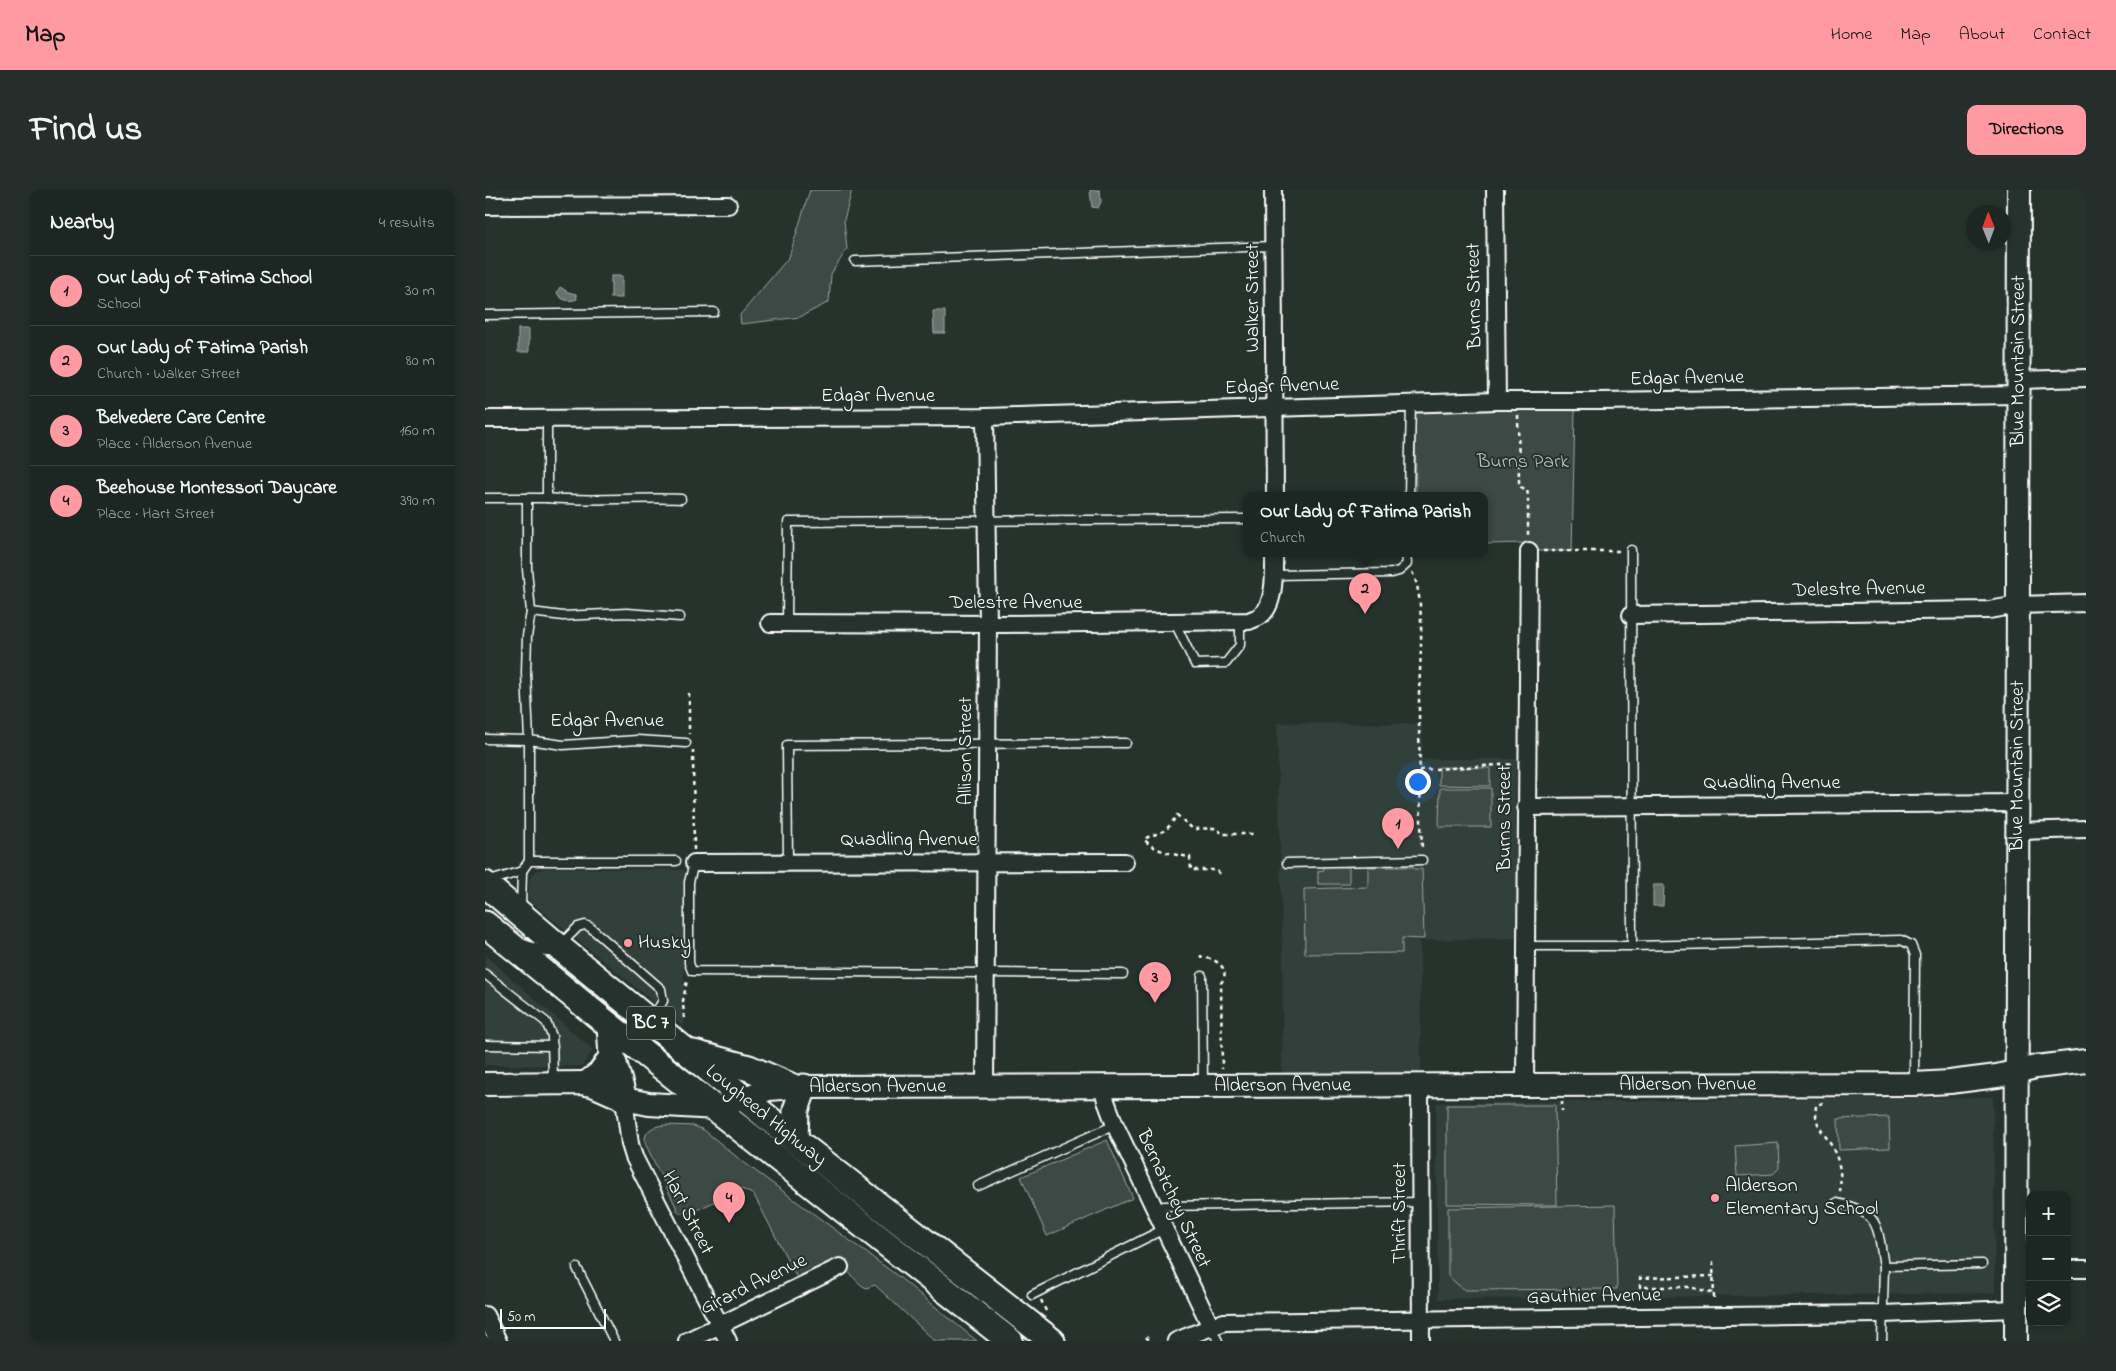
<!DOCTYPE html>
<meta charset="utf-8">
<style>
:root{--surface:#1c2622;--page:#252e2a;--text:#f1f3f6;--muted:#a0a5a5;--line:#3a4340;--accent:#ff9aa2}
body{margin:0;font-family:"Indie Flower",sans-serif;background:var(--page);color:var(--text)}
.controls{position:absolute;right:15px;bottom:15px;display:grid;overflow:hidden;border-radius:10px;box-shadow:0 2px 8px #0003}
.controls button{width:45px;height:45px;display:grid;place-items:center;padding:0;border:0;border-bottom:1px solid var(--line);background:var(--surface);color:var(--text);font:25px sans-serif}
.compass{position:absolute;left:1481px;top:15px;width:45px;height:45px;border-radius:50%;background:var(--surface);box-shadow:0 2px 8px #0003;rotate:359deg}
.scale{position:absolute;left:15px;bottom:12px;width:106px;box-sizing:border-box;padding-left:5px;border:2px solid #fff;border-top:0;font-size:14px;line-height:18px;white-space:nowrap;color:#fff;-webkit-text-stroke:4px #26332d;paint-order:stroke}
.you{position:absolute;left:932px;top:591px;width:18px;height:18px;margin:-12px;border:4px solid #fff;border-radius:50%;background:#1a73e8;box-shadow:0 0 0 8px #1a73e833}
.badge{display:grid;place-items:center;width:32px;height:32px;border-radius:50%;background:var(--accent);color:#111;font-size:16px;font-weight:700}
.pin{position:absolute;translate:-50% -41px;filter:drop-shadow(0 1px 2px #0008)}
.pin::after{content:'';position:absolute;top:26px;width:18px;height:15px;background:inherit;clip-path:polygon(0 0,100% 0,50% 100%)}
.popup{position:absolute;left:758px;top:302px;width:245px;height:65px;box-sizing:border-box;display:grid;place-content:center;border-radius:10px;background:var(--surface);filter:drop-shadow(0 1px 4px #0005);font-size:16px;white-space:nowrap;color:var(--muted)}
.popup b{font-size:19px;color:var(--text)}
.popup::after{content:'';position:absolute;left:50%;top:100%;margin-left:-10px;border:10px solid transparent;border-top-color:var(--surface)}
.list{margin:0;padding:0;list-style:none}
h2{display:flex;justify-content:space-between;align-items:center;height:65px;margin:0;padding:0 20px;font-size:21px}
h2 small{font-size:16px;font-weight:400;color:var(--muted)}
.list li{display:grid;grid-template-columns:32px 1fr auto;gap:15px;align-items:center;box-sizing:border-box;height:70px;padding:0 20px;border-top:1px solid var(--line)}
.list b{display:block;font-size:19px;white-space:nowrap}
.list p{margin:0;font-size:16px;white-space:nowrap;color:var(--muted)}
.list em{font-size:16px;font-style:normal;color:var(--muted)}
.icon{flex:none;width:28px;height:28px;fill:none;stroke:currentColor;stroke-width:2;stroke-linecap:round;stroke-linejoin:round}
.map{position:relative;flex:none;width:1601px;height:1151px;overflow:hidden;border-radius:10px}
header{display:flex;align-items:center;gap:30px;box-sizing:border-box;height:70px;padding:0 25px;background:var(--accent);color:#111}
header strong{font-size:24px}
nav{display:flex;gap:28px;margin-inline-start:auto;font-size:18px}
.intro{display:flex;align-items:center;justify-content:space-between;box-sizing:border-box;height:120px;padding:0 30px}
h1{margin:0;font-size:35px}
.button{padding:12px 22px;border-radius:10px;background:var(--accent);color:#111;font-size:18px;font-weight:700}
main{display:flex;gap:30px;padding:0 30px}
aside{flex:1;background:var(--surface);border-radius:10px;box-shadow:0 2px 8px #0003}
.map>svg:first-child{display:block}
.built{fill:#333f3a}
.green{fill:#3e4944;stroke:#9ea4a2}
.water{fill:#67706c;stroke:#a4a9a7}
.lines{fill:none;stroke-linecap:round;stroke-linejoin:round}
.lane-casing{stroke:#fff;stroke-width:11}
.street-casing{stroke:#fff;stroke-width:20}
.secondary-casing{stroke:#fff;stroke-width:26}
.primary-casing{stroke:#fff;stroke-width:29}
.path{stroke:#fff;stroke-width:2.5;stroke-dasharray:4 4;stroke-linecap:butt}
.lane{stroke:#26332d;stroke-width:8}
.street{stroke:#26332d;stroke-width:16}
.secondary{stroke:#26332d;stroke-width:22}
.primary{stroke:#26332d;stroke-width:25}
.poi-dot{fill:#ff9aa2;stroke:#26332d;stroke-width:2}
.labels{text-anchor:middle;dominant-baseline:central;stroke-width:4;stroke-linejoin:round;paint-order:stroke}
.shield{fill:#26332d;stroke:#bec2c0;stroke-width:1}
.shield-label{font-size:19px;font-weight:bold;fill:#fff}
.street-label{font-size:20px;fill:#fff;stroke:#26332d}
.park-label{font-size:20px;fill:#bbbfbe;stroke:#26332d}
.poi-label{font-size:20px;fill:#fff;stroke:#26332d;text-anchor:start}
</style>
<header>
<strong>Map</strong>
<nav><a>Home</a><a>Map</a><a>About</a><a>Contact</a></nav>
</header>
<div class="intro"><h1>Find us</h1><a class="button">Directions</a></div>
<main>
<aside>
<h2>Nearby<small>4 results</small></h2>
<ul class="list">
<li><span class="badge">1</span><div><b>Our Lady of Fatima School</b><p>School</p></div><em>30 m</em></li>
<li><span class="badge">2</span><div><b>Our Lady of Fatima Parish</b><p>Church · Walker Street</p></div><em>80 m</em></li>
<li><span class="badge">3</span><div><b>Belvedere Care Centre</b><p>Place · Alderson Avenue</p></div><em>160 m</em></li>
<li><span class="badge">4</span><div><b>Beehouse Montessori Daycare</b><p>Place · Hart Street</p></div><em>390 m</em></li>
</ul>
</aside>
<div class="map">
<svg width="1601" height="1151" viewBox="0 0 1601 1151">
<rect width="100%" height="100%" fill="#26332d"/>
<filter id="ink" filterUnits="userSpaceOnUse"><feTurbulence type="fractalNoise" baseFrequency=".02" numOctaves="2"/><feDisplacementMap in="SourceGraphic" scale="10" xChannelSelector="R" yChannelSelector="G"/><feConvolveMatrix kernelMatrix="1 2 1 2 8 2 1 2 1" color-interpolation-filters="sRGB"/></filter>
<g filter="url(#ink)">
<g class="built">
<path d="M792,533L937,534V569H1031L1032,748L935,750L936,884H797L798,781Z"/>
<path d="M61,678L200,680L198,707L199,837L44,710V694L46,687L51,681Z"/>
<path d="M0,765L108,860L97,876L0,875Z"/>
<path d="M1508,907L1510,1103L953,1109L951,913Z"/>
</g>
<g class="green">
<path d="M325,0H367L359,30L362,59L346,84L344,112L315,127L256,134L255,125L304,67Z"/>
<path d="M1090,219L1087,361H1044L1043,353L999,354V305H931L930,222Z"/>
<path d="M954,577L1005,578V596L954,595Z"/>
<path d="M955,598H1006V637H954Z"/>
<path d="M839,676L864,677V694H833V681L839,680Z"/>
<path d="M883,677H928L929,679H937L939,749L917,748V763L820,764L819,699L883,697Z"/>
<path d="M962,915H1070L1072,1015L962,1014Z"/>
<path d="M1404,927L1405,958L1354,960L1353,929Z"/>
<path d="M180,935L209,936L219,940L253,968L414,1087L492,1151H450L390,1095L381,1098C368,1091 362,1076 349,1069L312,1088L269,1005L257,999L205,1023H194L160,953C159,940 168,936 180,935Z"/>
<path d="M622,950L648,1008L562,1046L536,987Z"/>
<path d="M1293,953L1294,978L1288,984L1252,986L1250,956Z"/>
<path d="M1130,1015L1132,1099L979,1100L963,1086V1018Z"/>
</g>
<g class="water">
<path d="M605,0H615L616,12L613,18L607,17Z"/>
<rect x="126" y="86" width="11" height="22"/>
<path d="M75,97L83,102L91,104L92,109C85,112 75,111 72,102Z"/>
<path d="M448,121H460V143H449Z"/>
<rect x="33" y="139" width="11" height="23"/>
<path d="M1168,695H1179L1178,716H1168Z"/>
</g>
<g class="lines">
<defs>
<g id="lane">
<path d="M370,71L789,56"/>
<path d="M0,125L229,122"/>
<path d="M924,305L926,214"/>
<path d="M0,308H42"/>
<path d="M62,308C107,312 151,307 196,309"/>
<path d="M1146,360L1147,756"/>
<path d="M789,385L907,383L914,381L922,374L921,363"/>
<path d="M46,422L78,426L142,423L195,427"/>
<path d="M302,433L303,332L761,329"/>
<path d="M690,433L710,474L741,473L755,455V432"/>
<path d="M0,549L44,550L78,555L152,550L201,553"/>
<path d="M44,671H191"/>
<path d="M303,672L302,555L641,553"/>
<path d="M209,673L204,692V773L207,781L638,784"/>
<path d="M802,673L937,670"/>
<path d="M37,681L44,671V550L41,483L42,446L46,422L42,379V308H62V228"/>
<path d="M5,691L37,681"/>
<path d="M36,719L37,681"/>
<path d="M39,754L61,762H68L93,737L100,735L105,737L176,799L178,811L167,828"/>
<path d="M1041,756H1147L1416,750L1426,755L1430,765L1429,893"/>
<path d="M0,784L61,832L67,846L68,891"/>
<path d="M717,786L718,895"/>
<path d="M0,855L68,856"/>
<path d="M493,996L630,935"/>
<path d="M1351,1013C1396,1022 1392,1036 1399,1076"/>
<path d="M670,1020L679,1016L936,1012"/>
<path d="M92,1078L129,1151"/>
<path d="M547,1105L679,1039"/>
<path d="M726,1137L733,1151"/>
<path d="M1397,1151L1399,1076L1497,1074"/>
</g>
<g id="street">
<path d="M788,0L790,305"/>
<path d="M1010,0L1012,211"/>
<path d="M0,16L243,15"/>
<path d="M1534,190L1601,188"/>
<path d="M500,227L503,434L500,896"/>
<path d="M0,229L500,227L1012,211H1115L1534,205"/>
<path d="M1146,425L1504,420L1533,415L1601,413"/>
<path d="M285,433L518,434L764,431C768,429 772,428 775,426C791,415 789,380 789,363"/>
<path d="M1041,617L1534,613"/>
<path d="M1534,641L1601,639"/>
<path d="M209,673L640,672"/>
<path d="M1040,894L1044,361"/>
<path d="M935,895L936,1151"/>
<path d="M618,897L621,911L630,935L726,1137"/>
<path d="M139,909L145,954L149,967L243,1151"/>
<path d="M1582,1079H1601"/>
<path d="M0,1125L13,1151"/>
<path d="M202,1151L355,1077"/>
<path d="M691,1151L739,1132L1397,1124L1531,1119"/>
</g>
<g id="secondary">
<path id="s1" d="M0,894L103,893L139,909L164,914L231,918L284,899L308,897L1429,894L1465,892L1512,886L1551,877L1601,871"/>
<path id="s2" d="M1531,1151L1534,0"/>
</g>
<g id="primary">
<path id="s3" d="M0,694L74,757L310,950L567,1151"/>
<path d="M0,734L125,836L525,1151"/>
<path d="M125,836L127,867L139,909"/>
<path d="M209,863L264,878L308,897"/>
<path d="M103,893L115,884L127,867"/>
<path d="M310,950L311,920L319,897"/>
</g>
</defs>
<use href="#lane" class="lane-casing"/>
<use href="#street" class="street-casing"/>
<use href="#secondary" class="secondary-casing"/>
<use href="#primary" class="primary-casing"/>
<g class="path">
<path d="M1033,225L1034,292L1036,297L1042,300L1043,305V348"/>
<path d="M1058,361H1135"/>
<path d="M927,382C941,408 935,472 934,503C934,556 935,608 937,660"/>
<path d="M204,503V544"/>
<path d="M208,560L209,660"/>
<path d="M934,580L1028,574"/>
<path d="M735,684L731,680H706L705,667C690,665 668,661 659,649C679,639 678,647 692,625L708,639L732,638L737,644H771"/>
<path d="M716,765V767C730,768 747,778 736,793L737,879"/>
<path d="M199,828L198,811L202,790"/>
<path d="M1077,911V921"/>
<path d="M1338,913L1331,915C1329,940 1341,942 1349,961C1356,975 1356,988 1355,1003"/>
<path d="M1228,1072L1229,1111"/>
<path d="M1229,1086L1155,1088V1097H1204L1229,1103"/>
<path d="M556,1110L561,1121"/>
<path d="M661,1147L665,1151"/>
</g>
<use href="#lane" class="lane"/>
<use href="#street" class="street"/>
<use href="#secondary" class="secondary"/>
<use href="#primary" class="primary"/>
</g>
</g>
<g class="poi-dot">
<circle cx="143" cy="753" r="5"/>
<circle cx="1230" cy="1008" r="5"/>
</g>
<g class="labels">
<rect class="shield" x="142" y="816.5" width="48" height="33" rx="4"/>
<g class="shield-label">
<text x="166" y="833">BC 7</text>
</g>
<g class="street-label">
<text transform="translate(990 106) rotate(-91)">Burns Street</text>
<text transform="translate(768 108) rotate(-90)">Walker Street</text>
<text stroke="none"><textPath href="#s2" startOffset="980">Blue Mountain Street</textPath></text>
<text transform="translate(1202 189) rotate(-1)">Edgar Avenue</text>
<text transform="translate(797 197) rotate(-2)">Edgar Avenue</text>
<text x="393" y="206">Edgar Avenue</text>
<text transform="translate(1374 400) rotate(-1)">Delestre Avenue</text>
<text x="531" y="413">Delestre Avenue</text>
<text x="122" y="531">Edgar Avenue</text>
<text transform="translate(481 561) rotate(-90)">Allison Street</text>
<text stroke="none"><textPath href="#s2" startOffset="575">Blue Mountain Street</textPath></text>
<text x="1287" y="593">Quadling Avenue</text>
<text transform="translate(1020 628) rotate(-90)">Burns Street</text>
<text x="424" y="650">Quadling Avenue</text>
<text stroke="none"><textPath href="#s1" startOffset="1210">Alderson Avenue</textPath></text>
<text stroke="none"><textPath href="#s1" startOffset="400">Alderson Avenue</textPath></text>
<text stroke="none"><textPath href="#s1" startOffset="805">Alderson Avenue</textPath></text>
<text stroke="none"><textPath href="#s3" startOffset="364">Lougheed Highway</textPath></text>
<text transform="translate(688 1009) rotate(65)">Bernatchey Street</text>
<text transform="translate(202 1023) rotate(63)">Hart Street</text>
<text transform="translate(915 1023) rotate(-90)">Thrift Street</text>
<text transform="translate(269 1095) rotate(-26)">Girard Avenue</text>
<text transform="translate(1109 1107) rotate(-1)">Gauthier Avenue</text>
</g>
<g class="park-label">
<text x="1038" y="272">Burns Park</text>
</g>
<g class="poi-label">
<text x="153" y="753">Husky</text>
<text x="1240" y="996">Alderson<tspan x="1240" dy="23">Elementary School</tspan></text>
</g>
</g>
</svg>
<div class="controls">
<button>+</button>
<button>−</button>
<button><svg class="icon" aria-label="layers" viewBox="0 0 24 24"><path d="M12 4l9 5-9 5-9-5zM3 14l9 5 9-5"/></svg></button>
</div>
<svg class="compass" viewBox="-18 -18 36 36"><path d="M0-13l5 13h-10z" fill="#e53935"/><path d="M0 13l5-13h-10z" fill="#a0a5a5"/></svg>
<div class="scale">50 m</div>
<div class="you"></div>
<div class="pin badge" style="left:913px;top:659px">1</div>
<div class="pin badge" style="left:880px;top:424px">2</div>
<div class="popup"><b>Our Lady of Fatima Parish</b>Church</div>
<div class="pin badge" style="left:670px;top:813px">3</div>
<div class="pin badge" style="left:244px;top:1033px">4</div>
</div>
</main>
